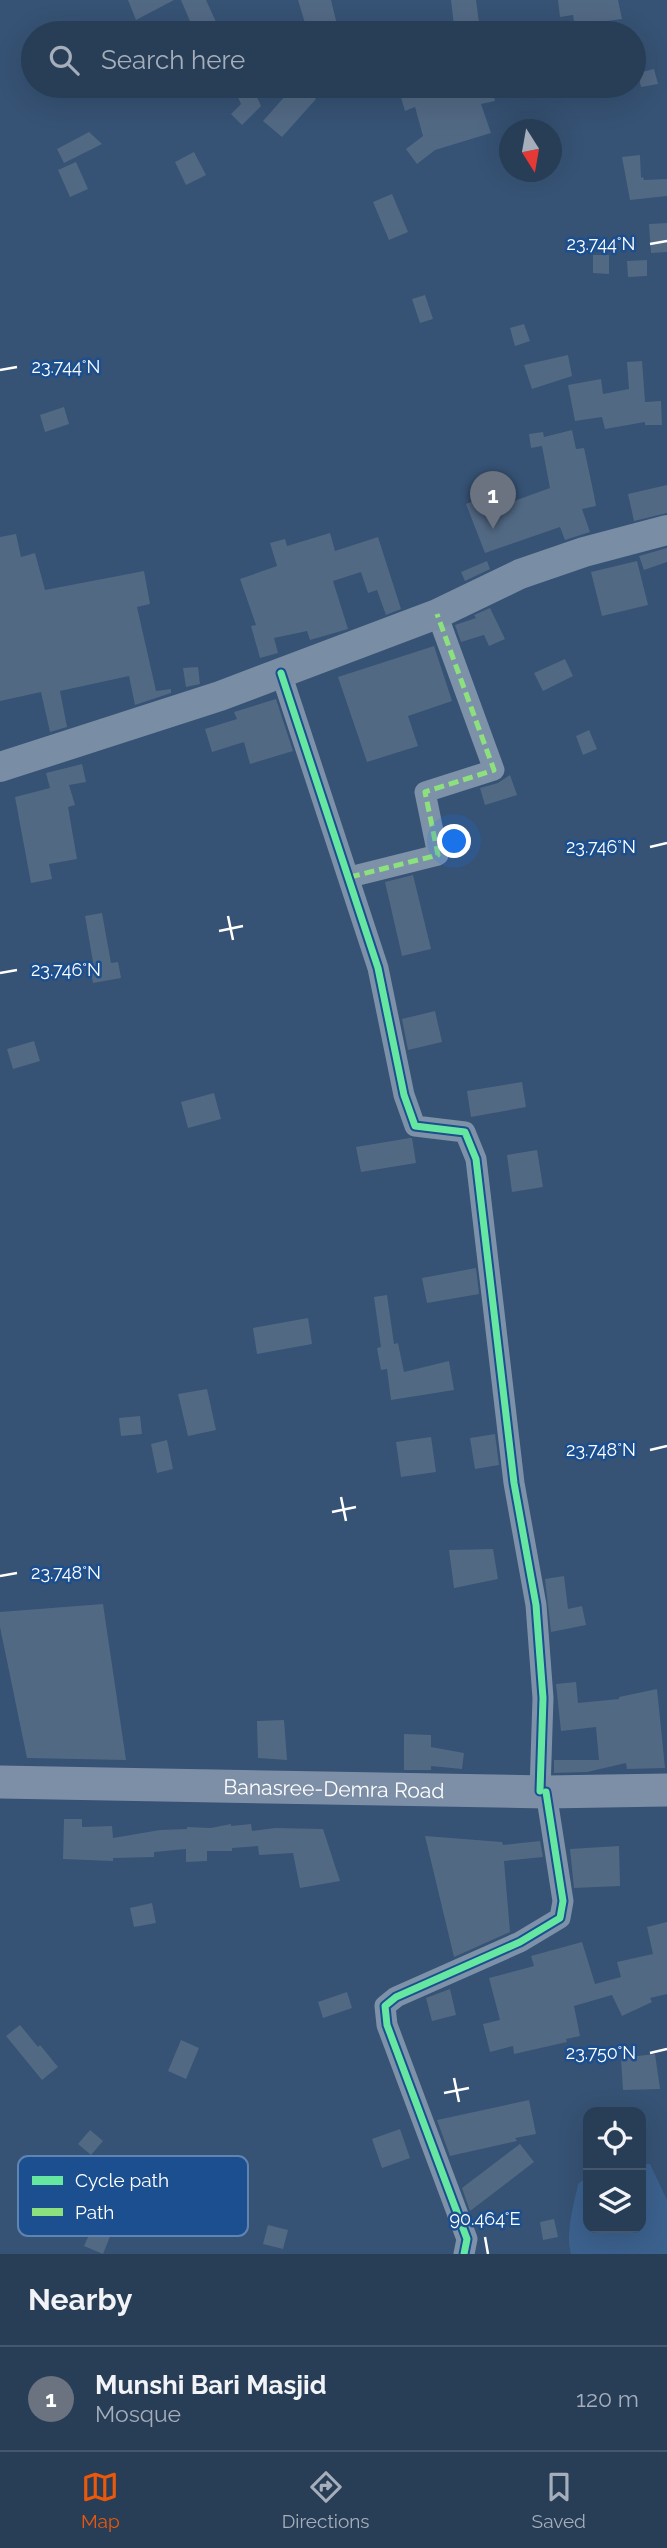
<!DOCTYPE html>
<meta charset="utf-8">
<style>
:root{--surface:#283e57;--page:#30455d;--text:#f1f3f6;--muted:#a5aeba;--line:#44576d;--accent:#ea580c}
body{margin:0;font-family:Raleway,sans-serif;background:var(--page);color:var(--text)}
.controls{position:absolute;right:21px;bottom:21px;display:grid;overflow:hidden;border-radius:14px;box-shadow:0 7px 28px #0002}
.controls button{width:63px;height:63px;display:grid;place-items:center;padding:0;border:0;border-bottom:2px solid var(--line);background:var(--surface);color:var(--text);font:35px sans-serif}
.compass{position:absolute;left:499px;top:119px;width:63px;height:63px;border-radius:50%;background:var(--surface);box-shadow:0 7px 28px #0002;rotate:169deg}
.you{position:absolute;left:455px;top:842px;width:24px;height:24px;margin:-18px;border:5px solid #fff;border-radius:50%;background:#1a73e8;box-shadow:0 0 0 10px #1a73e833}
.badge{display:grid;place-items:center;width:46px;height:46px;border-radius:50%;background:var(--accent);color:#fff;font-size:23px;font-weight:700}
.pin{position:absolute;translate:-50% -58px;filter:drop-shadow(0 2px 4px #0008)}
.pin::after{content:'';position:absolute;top:37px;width:24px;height:21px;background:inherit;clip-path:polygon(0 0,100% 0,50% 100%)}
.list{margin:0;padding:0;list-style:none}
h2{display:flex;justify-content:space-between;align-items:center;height:91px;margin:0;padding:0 28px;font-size:30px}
h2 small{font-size:23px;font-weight:400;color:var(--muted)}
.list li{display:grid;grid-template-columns:46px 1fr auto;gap:21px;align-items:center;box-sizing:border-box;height:105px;padding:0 28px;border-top:2px solid var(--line)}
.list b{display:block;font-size:26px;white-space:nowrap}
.list p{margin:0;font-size:23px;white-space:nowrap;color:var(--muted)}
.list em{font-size:23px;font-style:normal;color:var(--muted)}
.icon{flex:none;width:38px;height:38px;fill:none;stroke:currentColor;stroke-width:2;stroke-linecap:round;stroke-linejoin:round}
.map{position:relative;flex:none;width:667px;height:2254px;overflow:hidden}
.search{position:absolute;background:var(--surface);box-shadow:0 7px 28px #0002;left:21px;right:21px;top:21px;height:77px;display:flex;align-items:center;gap:18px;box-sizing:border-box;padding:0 24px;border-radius:38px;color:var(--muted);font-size:26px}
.sheet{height:196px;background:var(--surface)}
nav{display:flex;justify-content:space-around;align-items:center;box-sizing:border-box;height:98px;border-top:2px solid var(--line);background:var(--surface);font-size:19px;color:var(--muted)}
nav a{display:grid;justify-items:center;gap:4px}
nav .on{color:var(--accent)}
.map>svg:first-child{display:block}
.water{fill:#3b618d}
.building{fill:#526984}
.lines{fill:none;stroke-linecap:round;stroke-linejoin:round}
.street{stroke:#7d92a8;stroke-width:21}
.secondary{stroke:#798da4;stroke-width:30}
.primary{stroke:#7d8ea7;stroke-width:33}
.quiet{stroke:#8de07e;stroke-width:5;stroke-dasharray:10 5;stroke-linecap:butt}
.cycleway-casing{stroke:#1b4f8f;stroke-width:11}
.cycleway{stroke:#66e7a1;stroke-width:7}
.ticks{fill:none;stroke:#fff;stroke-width:2.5}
.labels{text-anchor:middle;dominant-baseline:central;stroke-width:5;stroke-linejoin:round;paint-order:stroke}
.street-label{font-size:21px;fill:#fff;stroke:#1b4f8f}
.key{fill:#1b4f8f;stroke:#5f84b1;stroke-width:2}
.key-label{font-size:19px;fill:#fff}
.ticks-label{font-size:18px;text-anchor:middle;fill:#fff;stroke:#1b4f8f;stroke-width:5;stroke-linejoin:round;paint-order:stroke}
</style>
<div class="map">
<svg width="667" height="2254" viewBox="0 0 667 2254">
<rect width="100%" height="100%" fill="#365274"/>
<path class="water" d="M641,2164H650L667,2200V2254H571C565,2232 574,2205 578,2184L588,2176V2228H641Z"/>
<g class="building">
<path d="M128,0H174L136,20Z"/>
<path d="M181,0H206L221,33H195Z"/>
<path d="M298,0H331L339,33H308Z"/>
<path d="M451,0H476L479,23L454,26Z"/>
<path d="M558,0H618L622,19L593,23L595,33H576L573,15L560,17Z"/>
<path d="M654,69L658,84L641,87L638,73Z"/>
<path d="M233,86H252L261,106L242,125L231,114L241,104Z"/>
<path d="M294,86H300L316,99L282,137L263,121Z"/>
<path d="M425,86H491L495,101L481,104L491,133L435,150L417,164L406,149L423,136L415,107L405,111L400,94Z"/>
<path d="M89,132L102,144L64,163L57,149Z"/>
<path d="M194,152L206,175L186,185L175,162Z"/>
<path d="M640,155L641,178L643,177L644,180L667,179V196L630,200L622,157Z"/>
<path d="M76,162L88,189L70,197L58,170Z"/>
<path d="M392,194L408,232L389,240L373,202Z"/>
<path d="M667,223V252L651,253L649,224Z"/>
<path d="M593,255H609V274L593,273Z"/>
<path d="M647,260V276L628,277L627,261Z"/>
<path d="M425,295L433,319L420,323L412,299Z"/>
<path d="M524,324L530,341L515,346L510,328Z"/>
<path d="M568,355L572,376L532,389L524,365Z"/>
<path d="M642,361L645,402L661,401L662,425H645V422L605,429L602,417L575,421L568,385L601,379L603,394L629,389L627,362Z"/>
<path d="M64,407L69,424L45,432L40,415Z"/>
<path d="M572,430L576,449L584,448L594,495L596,506L582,509L590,532L565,540L560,527L485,553L466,504L490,495L495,508L550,488L542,446L531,448L529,434L543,432L544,437Z"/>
<path d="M667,485V513L634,521L628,494Z"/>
<path d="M330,533L335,551L378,537L401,609L386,615L377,590L368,593L361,572L333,581L348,629L310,640L307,631L274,638L278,653L260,658L251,626L256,625L240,579L277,566L270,543L285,539L287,546Z"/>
<path d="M16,534L21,557L35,553L45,590L144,571L150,604L137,607L156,691L171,689V693L135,705L129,676L60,691L67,727L50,732L41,692L0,701V537Z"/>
<path d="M667,548V562L644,570L639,556Z"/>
<path d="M487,561L490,569L465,581L461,572Z"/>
<path d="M637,561L648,605L602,616L591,572Z"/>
<path d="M490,608L505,639L489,646L484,635L461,642L455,625L476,618L474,615Z"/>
<path d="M434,646L452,701L408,716L418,746L367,762L338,677Z"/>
<path d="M565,659L573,676L543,691L534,673Z"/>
<path d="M198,667L200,684L186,687L183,668Z"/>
<path d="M276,699L293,751L250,764L244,742L212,752L205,729L237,719L234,712Z"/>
<path d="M589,730L597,749L583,755L576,736Z"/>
<path d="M82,764L86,782L69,785L75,805L68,807L77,859L49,864L52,879L31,883L15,797L50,788L46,773Z"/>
<path d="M510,775L517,795L485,805L480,788L498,783Z"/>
<path d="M413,875L431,949L402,956L385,882Z"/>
<path d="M102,913L111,963L118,962L121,978L93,983L90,967H94L85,916Z"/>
<path d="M435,1011L442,1042L408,1050L402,1019Z"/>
<path d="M34,1041L40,1061L13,1069L7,1049Z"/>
<path d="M522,1082L526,1107L471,1117L467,1091Z"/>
<path d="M214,1093L221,1119L188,1128L181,1102Z"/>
<path d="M410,1138H412L416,1163L361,1172L356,1147Z"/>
<path d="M537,1150L543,1187L512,1192L507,1155Z"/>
<path d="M476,1268L479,1294L427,1303L422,1278Z"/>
<path d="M387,1295L394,1344L398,1343L404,1372L449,1361L454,1390L391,1400L387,1369L381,1370L377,1348L381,1347L374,1297Z"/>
<path d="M308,1318L312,1344L257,1354L253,1328Z"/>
<path d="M207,1389L216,1430L188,1436L178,1394Z"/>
<path d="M140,1416L142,1434L121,1436L119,1418Z"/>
<path d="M495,1434L499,1465L475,1469L470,1438Z"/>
<path d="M431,1437L436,1472L401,1477L396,1442Z"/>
<path d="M167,1440L173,1469L157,1473L151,1444Z"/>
<path d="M493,1549L498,1579L454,1588L449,1550Z"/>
<path d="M564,1576L568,1609L582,1606L586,1625L551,1632L545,1579Z"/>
<path d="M103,1604L126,1760L27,1758L0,1627V1612Z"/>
<path d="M576,1682L578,1703L619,1699V1697L657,1689L665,1768L627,1769L626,1763L587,1772L554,1773V1760H599L596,1727L561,1731L556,1684Z"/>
<path d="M284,1720L287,1760L258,1758L257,1721Z"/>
<path d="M404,1734L431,1735V1747L464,1753L462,1769L431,1766V1770H404Z"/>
<path d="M64,1819H82V1827L112,1826L113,1838L160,1830L187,1829V1827L211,1828L231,1824V1826L251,1824L252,1831L275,1828L323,1829L340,1881L300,1888L293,1853L259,1855L258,1846L232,1848V1851H207V1861L186,1862V1849L154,1852V1857L113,1858V1861L63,1859Z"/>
<path d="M425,1836L502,1842L503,1845L540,1841L543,1857L504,1861L510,1932L454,1957Z"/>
<path d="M619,1846L620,1886L574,1888L570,1849Z"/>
<path d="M152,1903L156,1923L134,1927L130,1908Z"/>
<path d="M667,1922V1994L650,1998L652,2002L622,2016L612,1995L574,2006L580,2036L566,2039L567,2042L514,2054L513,2046L490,2052L483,2024L500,2020L489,1978L534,1966L531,1956L582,1942L595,1984L621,1977L617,1962L653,1954L647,1927Z"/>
<path d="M450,1989L456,2015L432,2021L426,1998Z"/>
<path d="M347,1992L352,2008L323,2018L318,2002Z"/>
<path d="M20,2025L38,2047L40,2045L58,2067L42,2080L6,2036Z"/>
<path d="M181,2040L199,2048L186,2079L168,2071Z"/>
<path d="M655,2054L660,2089L623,2090L621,2058Z"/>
<path d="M529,2100L536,2134L515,2138L517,2141L450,2156L437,2120Z"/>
<path d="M400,2129L410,2158L382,2168L372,2139Z"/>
<path d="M90,2130L103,2141L91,2155L78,2144Z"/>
<path d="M520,2144L534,2162L470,2211L462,2188Z"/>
<path d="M554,2219L558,2237L543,2240L540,2222Z"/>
<path d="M268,2225L288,2230L283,2249L263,2244Z"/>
<path d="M93,2226L111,2234L103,2254L84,2246Z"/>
</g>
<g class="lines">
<g class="street">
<path d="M281,673L378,968L404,1095L415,1126L465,1132L476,1159L514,1483L536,1605L543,1698L540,1791"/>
<path d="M350,877L438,855L425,792L494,770L437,614"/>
<path d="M464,2254L467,2239L387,2025L385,2006L396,1997L520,1942L560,1918L563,1901L546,1792"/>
</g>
<path class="secondary" d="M0,767L220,696L437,614L520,574L584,552L667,530"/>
<path class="primary" id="s1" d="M0,1782L546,1792L667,1790"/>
<path class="quiet" d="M350,877L438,855L425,792L494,770L437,614"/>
<defs>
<g id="cycleway">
<path d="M281,673L378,968L404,1095L415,1126L465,1132L476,1159L514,1483L536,1605L543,1698L540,1791"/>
<path d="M464,2254L467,2239L387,2025L385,2006L396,1997L520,1942L560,1918L563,1901L546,1792"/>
</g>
</defs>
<use href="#cycleway" class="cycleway-casing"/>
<use href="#cycleway" class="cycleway"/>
</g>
<path class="ticks" d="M650,244L667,241M0,370L17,367M650,847L667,843M228,916L233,940M219,931L243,926M0,973L17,970M650,1450L667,1446M341,1497L346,1521M332,1512L356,1507M0,1576L17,1573M650,2053L667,2049M454,2078L459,2102M444,2093L469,2088M485,2237L488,2254"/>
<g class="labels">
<g class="street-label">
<text stroke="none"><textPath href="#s1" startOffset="334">Banasree-Demra Road</textPath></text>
</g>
</g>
<rect x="18" y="2156" width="230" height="80" rx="10" class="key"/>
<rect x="32" y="2176" width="31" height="9" fill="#66e7a1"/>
<rect x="32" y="2208" width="31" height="8" fill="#8de07e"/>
<g class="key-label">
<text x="75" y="2187">Cycle path</text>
<text x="75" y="2219">Path</text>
</g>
<g class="ticks-label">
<text x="601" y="250">23.744°N</text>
<text x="66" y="373">23.744°N</text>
<text x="601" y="853">23.746°N</text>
<text x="66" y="976">23.746°N</text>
<text x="601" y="1456">23.748°N</text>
<text x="66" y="1579">23.748°N</text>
<text x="601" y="2059">23.750°N</text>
<text x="485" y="2225">90.464°E</text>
</g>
</svg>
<div class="controls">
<button><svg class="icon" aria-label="locate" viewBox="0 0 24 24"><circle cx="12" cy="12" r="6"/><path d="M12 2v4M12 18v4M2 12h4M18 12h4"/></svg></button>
<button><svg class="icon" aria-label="layers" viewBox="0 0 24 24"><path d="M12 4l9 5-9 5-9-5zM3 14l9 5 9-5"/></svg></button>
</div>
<svg class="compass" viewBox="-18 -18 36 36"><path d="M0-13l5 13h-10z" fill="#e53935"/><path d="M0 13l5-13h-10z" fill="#a5aeba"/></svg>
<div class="you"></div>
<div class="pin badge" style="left:493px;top:529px;background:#6b7280">1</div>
<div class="search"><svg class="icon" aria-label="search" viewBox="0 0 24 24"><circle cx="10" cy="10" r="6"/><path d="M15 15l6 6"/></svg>Search here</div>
</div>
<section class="sheet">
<h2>Nearby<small></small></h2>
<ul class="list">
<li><span class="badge" style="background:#6b7280">1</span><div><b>Munshi Bari Masjid</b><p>Mosque</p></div><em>120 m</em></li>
</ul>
</section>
<nav>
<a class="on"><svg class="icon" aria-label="map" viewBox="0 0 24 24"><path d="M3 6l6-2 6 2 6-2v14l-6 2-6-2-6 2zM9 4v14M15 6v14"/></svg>Map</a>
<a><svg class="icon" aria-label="directions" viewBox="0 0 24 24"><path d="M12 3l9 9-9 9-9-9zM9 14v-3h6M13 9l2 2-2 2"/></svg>Directions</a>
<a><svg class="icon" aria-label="saved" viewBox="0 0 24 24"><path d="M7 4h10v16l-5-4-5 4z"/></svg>Saved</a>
</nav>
